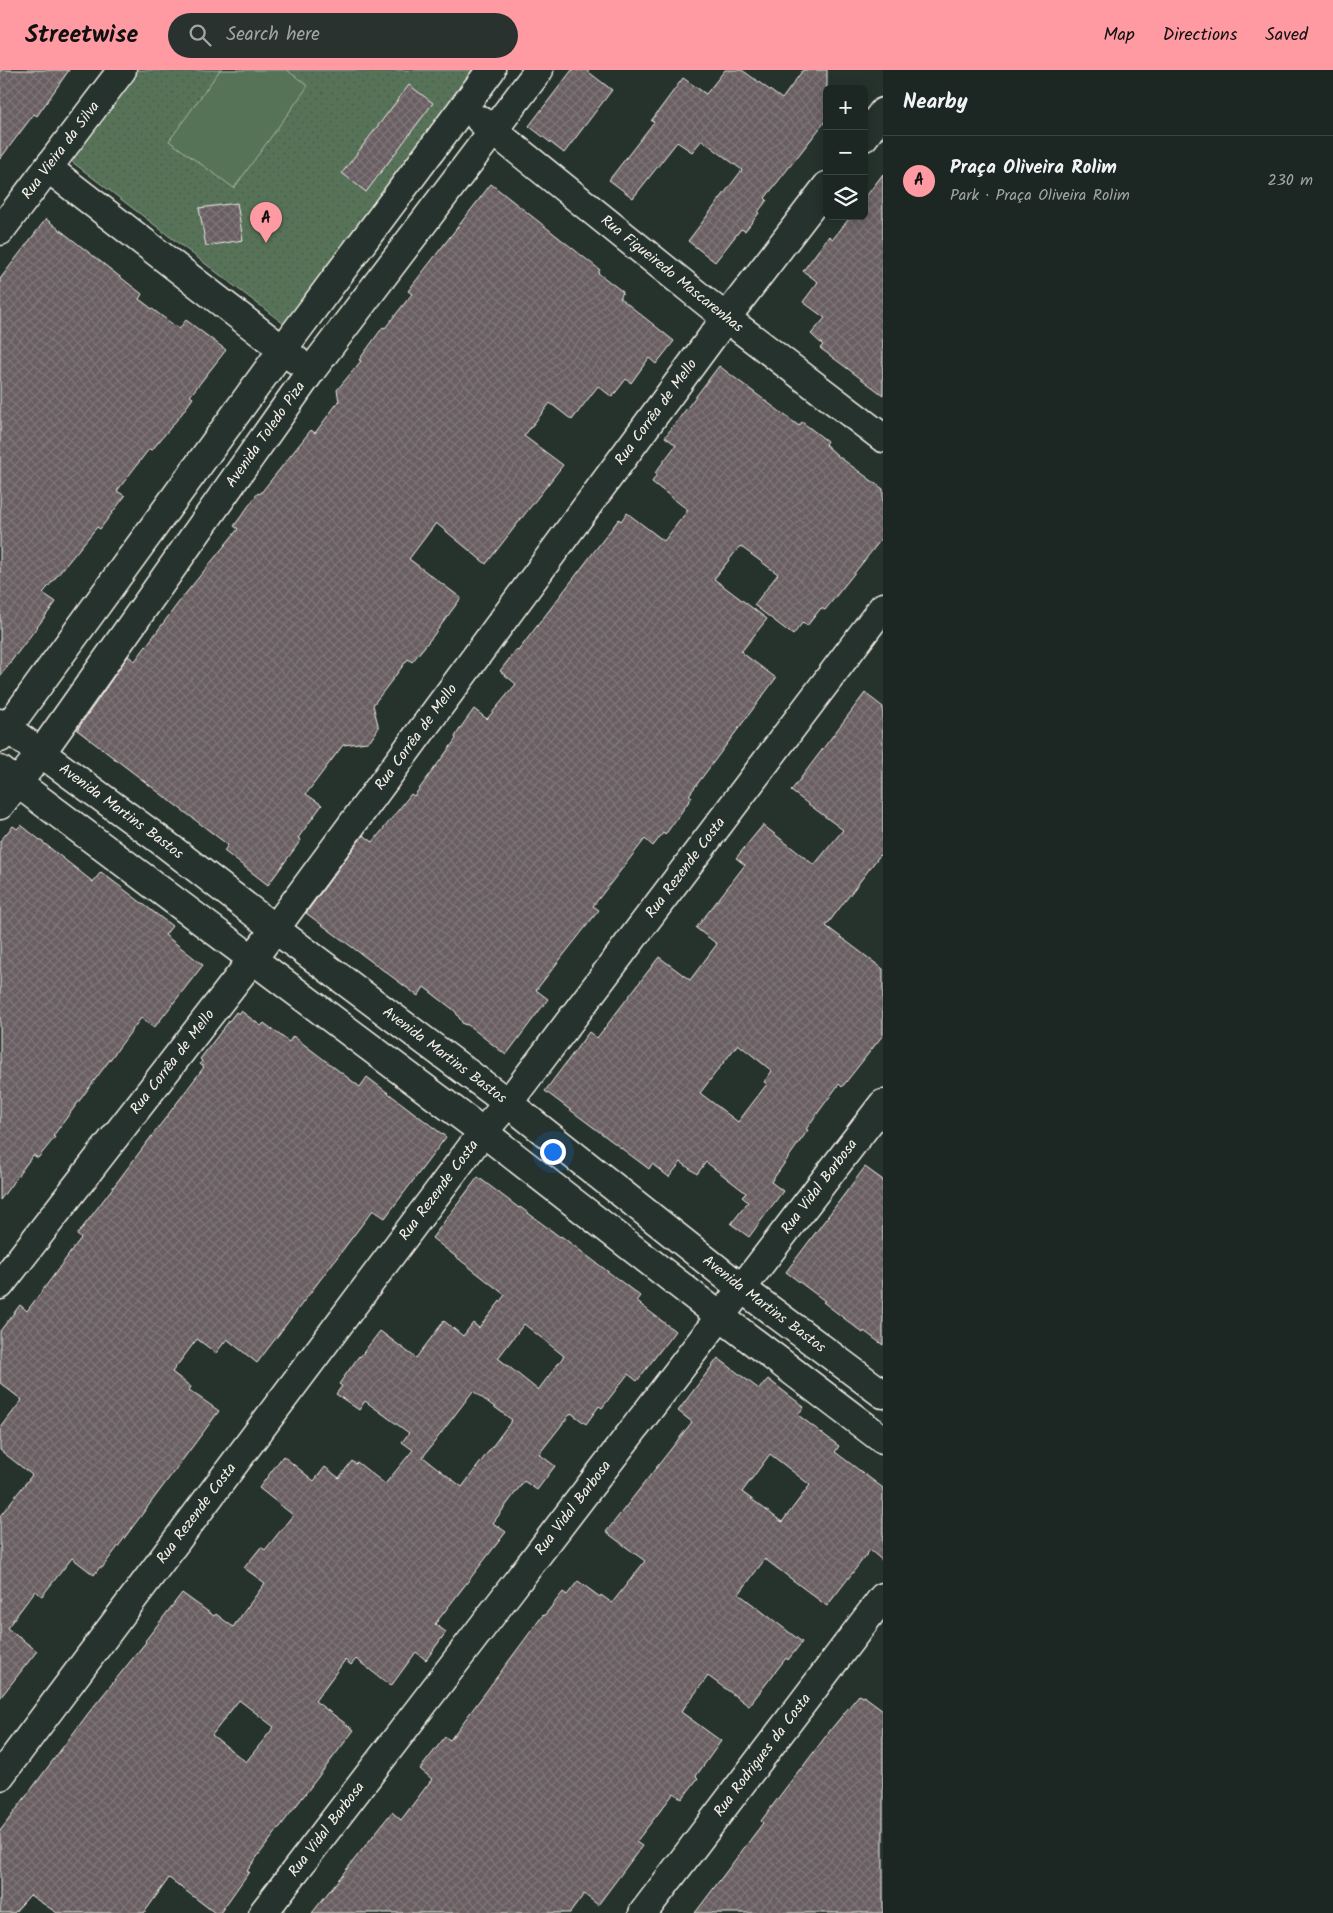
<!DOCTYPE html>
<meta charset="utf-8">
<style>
:root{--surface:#1c2622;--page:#29322f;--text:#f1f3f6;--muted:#a0a5a5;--line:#3a4340;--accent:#ff9aa2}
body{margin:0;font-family:Kalam,sans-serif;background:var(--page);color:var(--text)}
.controls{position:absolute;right:15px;top:15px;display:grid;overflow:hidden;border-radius:8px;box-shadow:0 2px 12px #0003}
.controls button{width:45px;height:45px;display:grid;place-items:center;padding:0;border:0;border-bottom:1px solid var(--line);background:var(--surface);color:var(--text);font:25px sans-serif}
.you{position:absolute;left:552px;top:1081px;width:18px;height:18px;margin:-12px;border:4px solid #fff;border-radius:50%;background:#1a73e8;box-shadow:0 0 0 8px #1a73e833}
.badge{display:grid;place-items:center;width:32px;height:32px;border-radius:50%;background:var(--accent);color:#111;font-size:16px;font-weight:700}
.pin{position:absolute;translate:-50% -41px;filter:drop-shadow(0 1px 2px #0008)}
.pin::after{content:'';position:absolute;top:26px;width:18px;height:15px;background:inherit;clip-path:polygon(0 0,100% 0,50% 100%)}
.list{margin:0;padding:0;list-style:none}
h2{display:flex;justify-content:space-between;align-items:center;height:65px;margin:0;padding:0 20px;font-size:21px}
h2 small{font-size:16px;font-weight:400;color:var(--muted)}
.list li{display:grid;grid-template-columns:32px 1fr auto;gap:15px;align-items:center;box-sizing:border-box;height:90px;padding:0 20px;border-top:1px solid var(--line)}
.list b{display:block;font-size:19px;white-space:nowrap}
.list p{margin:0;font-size:16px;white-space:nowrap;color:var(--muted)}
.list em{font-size:16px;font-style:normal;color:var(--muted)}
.icon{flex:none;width:28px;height:28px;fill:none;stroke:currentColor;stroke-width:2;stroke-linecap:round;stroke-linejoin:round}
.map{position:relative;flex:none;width:883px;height:1843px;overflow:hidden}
header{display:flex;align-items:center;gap:30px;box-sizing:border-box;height:70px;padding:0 25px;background:var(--accent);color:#111}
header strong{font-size:24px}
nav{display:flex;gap:28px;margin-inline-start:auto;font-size:18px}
.search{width:350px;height:45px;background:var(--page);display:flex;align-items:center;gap:12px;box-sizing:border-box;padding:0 18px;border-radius:28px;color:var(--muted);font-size:19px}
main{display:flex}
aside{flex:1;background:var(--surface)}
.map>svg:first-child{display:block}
.grass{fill:url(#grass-dots);stroke:#a6b2a0}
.pitch{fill:#577359;stroke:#a6b2a0}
.building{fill:url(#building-cross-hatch);stroke:#f4f1e8;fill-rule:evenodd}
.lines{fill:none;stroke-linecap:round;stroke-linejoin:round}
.minor-casing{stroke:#f4f1e8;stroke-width:31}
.minor{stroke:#26332d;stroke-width:28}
.labels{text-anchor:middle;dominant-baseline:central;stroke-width:4;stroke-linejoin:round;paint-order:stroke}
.street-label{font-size:15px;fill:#f4f1e8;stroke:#26332d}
</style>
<header>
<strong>Streetwise</strong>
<div class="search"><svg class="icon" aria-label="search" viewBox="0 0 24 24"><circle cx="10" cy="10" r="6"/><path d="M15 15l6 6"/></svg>Search here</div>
<nav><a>Map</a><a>Directions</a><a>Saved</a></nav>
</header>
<main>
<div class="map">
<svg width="883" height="1843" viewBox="0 0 883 1843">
<defs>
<pattern id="grass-dots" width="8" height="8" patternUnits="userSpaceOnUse" patternTransform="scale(1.25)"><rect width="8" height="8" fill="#577359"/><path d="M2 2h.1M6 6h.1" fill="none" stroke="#4f5b4f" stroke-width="1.8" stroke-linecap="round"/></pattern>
<pattern id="building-cross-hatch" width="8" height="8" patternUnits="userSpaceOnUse" patternTransform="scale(1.25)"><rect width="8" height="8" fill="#695e63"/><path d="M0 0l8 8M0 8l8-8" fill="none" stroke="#7f7679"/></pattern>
</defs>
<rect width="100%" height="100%" fill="#26332d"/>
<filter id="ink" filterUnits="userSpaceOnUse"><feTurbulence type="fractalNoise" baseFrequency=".02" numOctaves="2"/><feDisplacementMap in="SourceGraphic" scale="10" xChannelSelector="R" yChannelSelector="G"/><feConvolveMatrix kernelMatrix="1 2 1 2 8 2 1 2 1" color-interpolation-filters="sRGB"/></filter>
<g filter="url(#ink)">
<path class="grass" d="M134,0H486L288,257L67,88Z"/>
<path class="pitch" d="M220,0H287L308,16L234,118L169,71Z"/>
<g class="building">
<path d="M0,0H69L37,46L34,44L0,89Z"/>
<path d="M572,0H586L612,20L564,83L529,56Z"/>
<path d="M725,0H742L782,29L803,0H827V49L765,128L767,130L758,142L759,143L745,161L741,159L715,192L688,171L742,100L702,70L692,82L677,72L633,128L609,110L654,52L651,51L683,8L706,24Z"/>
<path d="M409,15L433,33L366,122L342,103Z"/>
<path d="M883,104V325L820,278L823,275L811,264L825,248L803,232L818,212L803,201L829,166L833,169L851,146H864V129Z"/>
<path d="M491,114L600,200L598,203L623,222L620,228L674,271L656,294L649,288L631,313L626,309L612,327L598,316L572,350L550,333L524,366L563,395L486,494L436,453L409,489L461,528L433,566L412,592L408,589L373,635L378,655V659L373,667L367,672L343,675L306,724L322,735L298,768L301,770L268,815L224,781L228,775L77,660L128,586L135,591L182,528L238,459L234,456L258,423L260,424L311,360L315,363L339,331L337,320L361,291L359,290L383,257L385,258L412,224L408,221Z"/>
<path d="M237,133L243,170L206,176L199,138Z"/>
<path d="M46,149L142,224L139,229L179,259L186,250L226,280L190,326L193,328L180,346L152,380L149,379L117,421L125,426L100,459L97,457L43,523L56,532L0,606V209Z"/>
<path d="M719,296L799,356L802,352L827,371L825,374L838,386L883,419V467L825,540L821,538L807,556L803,552L793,565L754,535L778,504L740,476L714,509L767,549L741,582L776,608L689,725L692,727L665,765L663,763L653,776L645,769L593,836L599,840L536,920L548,929L506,985L468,955L463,954L455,941L424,917L418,926L306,843L363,765L373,772L411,724L414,726L456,669L455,667L461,657L474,639L487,649L516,614L500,601L516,580L518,581L619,449L621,451L627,443L664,471L688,440L652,412L657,404L655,403L676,375L665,367Z"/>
<path d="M865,623L883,637V781L826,856L883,899V965L842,1017L839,1014L806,1059L808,1060L771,1112L783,1121L749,1167L731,1154L748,1132L742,1127L746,1123L706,1092L697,1104L681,1092L669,1107L652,1094L649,1099L545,1021L589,962L597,968L659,887L690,910L717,874L696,858L745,795L736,788L763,755L814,795L843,760L791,721ZM738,974L772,1001L764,1012L767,1014L738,1052L700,1023Z"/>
<path d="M21,755L93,812L101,802L172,856L165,865L203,895L154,958L141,948L53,1066L55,1067L38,1088L33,1085L0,1130V771L13,756L17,759Z"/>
<path d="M241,941L261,956L264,953L289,972L293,966L360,1017L367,1007L446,1067L385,1148L373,1140L257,1293L227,1269L216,1283L197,1269L172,1302L191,1317L189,1320L219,1341L102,1498L100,1497L94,1505L72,1488L42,1526L35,1521L7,1558L37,1581L0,1628V1446L32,1405L0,1380V1359L22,1330L0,1313V1261L20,1235L27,1241L51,1209L81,1168L77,1165L204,997L200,994L202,991L200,989L236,942L239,944Z"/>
<path d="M865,1097L883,1110V1275L864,1261L863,1263L854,1256L823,1232L825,1231L786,1202Z"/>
<path d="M478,1107L519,1138L520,1137L560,1167L561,1166L640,1226L636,1231L675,1261L637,1311L628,1304L602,1338L599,1336L586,1354L571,1343L539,1384L555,1396L537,1420L524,1411L493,1453L506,1462L435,1554L446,1562L426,1590L416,1582L391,1616L356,1589L351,1595L345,1590L315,1631L354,1660L257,1787L247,1801L249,1802L220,1843H215L169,1808L144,1843H57L30,1825L14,1843H0V1761L90,1641L146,1572L145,1571L182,1523L214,1546L216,1544L233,1557L265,1513L244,1498L261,1477L265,1480L293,1445L259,1418L283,1386L314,1411L325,1397L339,1408L352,1391L356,1394L357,1392L385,1414L413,1380L402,1372L409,1363L365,1331L359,1340L336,1324L342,1316L339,1314L359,1286L360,1287L380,1261L416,1288L444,1251L463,1266L473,1253L479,1258L505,1225L432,1168ZM524,1254L564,1286L538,1320L498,1288ZM473,1321L512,1350L462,1417L423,1387ZM239,1630L274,1657L246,1692L212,1665Z"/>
<path d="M718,1288L759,1319L768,1309L804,1337L798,1345L839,1376L835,1382L883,1418V1491L870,1480L827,1536L765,1489L739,1524L802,1572L788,1590L786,1588L749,1636L708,1606L681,1642L721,1671L696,1706L698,1708L682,1729L674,1723L636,1772L642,1776L598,1835L584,1824L570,1843H312L392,1742L401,1750L432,1709L420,1699L445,1667L450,1670L543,1545L544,1546L563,1522L567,1525L578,1511L600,1527L601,1525L612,1533L645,1491L606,1462L692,1352L678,1341ZM770,1384L810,1415L782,1452L742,1422Z"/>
<path d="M859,1625L862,1627L864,1626L883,1640V1843H695L763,1753L761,1751L800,1699H801L832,1658Z"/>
</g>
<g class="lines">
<defs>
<g id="minor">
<path id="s1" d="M480,50L726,248L883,368"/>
<path d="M864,67L883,42"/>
<path d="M48,98L296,290"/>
<path id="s2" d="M0,161L122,0"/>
<path id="s3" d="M0,653L164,773L275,859L508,1033L741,1218L883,1324"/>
<path d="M0,668L283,279L491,0"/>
<path d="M0,700L483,1062L721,1247L883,1370"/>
<path id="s4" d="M0,735L41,683L311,301L539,0"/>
<path id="s5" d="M0,1215L252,890L726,248L827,116"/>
<path id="s6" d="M0,1706L483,1062L508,1033L883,537"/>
<path id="s7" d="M263,1843L883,1034"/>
<path id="s8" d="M643,1843L883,1527"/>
</g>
</defs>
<use href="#minor" class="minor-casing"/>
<use href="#minor" class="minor"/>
</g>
</g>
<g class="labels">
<g class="street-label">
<text stroke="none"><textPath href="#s2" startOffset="101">Rua Vieira da Silva</textPath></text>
<text stroke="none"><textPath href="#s1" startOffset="246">Rua Figueiredo Mascarenhas</textPath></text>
<text stroke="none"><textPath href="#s5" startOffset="1092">Rua Corrêa de Mello</textPath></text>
<text stroke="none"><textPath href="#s4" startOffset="456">Avenida Toledo Piza</textPath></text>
<text stroke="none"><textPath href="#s5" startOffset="688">Rua Corrêa de Mello</textPath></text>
<text stroke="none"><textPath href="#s3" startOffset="150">Avenida Martins Bastos</textPath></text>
<text stroke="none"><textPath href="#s6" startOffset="1138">Rua Rezende Costa</textPath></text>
<text stroke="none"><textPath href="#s3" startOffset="555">Avenida Martins Bastos</textPath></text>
<text stroke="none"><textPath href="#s5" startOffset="282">Rua Corrêa de Mello</textPath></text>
<text stroke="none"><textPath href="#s7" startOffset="915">Rua Vidal Barbosa</textPath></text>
<text stroke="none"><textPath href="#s6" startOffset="732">Rua Rezende Costa</textPath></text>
<text stroke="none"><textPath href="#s3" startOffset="960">Avenida Martins Bastos</textPath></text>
<text stroke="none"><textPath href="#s7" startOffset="510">Rua Vidal Barbosa</textPath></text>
<text stroke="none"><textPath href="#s6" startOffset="328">Rua Rezende Costa</textPath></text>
<text stroke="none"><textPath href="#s8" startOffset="198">Rua Rodrigues da Costa</textPath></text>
<text stroke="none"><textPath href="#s7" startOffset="105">Rua Vidal Barbosa</textPath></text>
</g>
</g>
</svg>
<div class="controls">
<button>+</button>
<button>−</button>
<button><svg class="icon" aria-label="layers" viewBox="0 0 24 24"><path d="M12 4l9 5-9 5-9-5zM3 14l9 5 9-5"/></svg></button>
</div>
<div class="you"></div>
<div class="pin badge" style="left:266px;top:173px">A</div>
</div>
<aside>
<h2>Nearby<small></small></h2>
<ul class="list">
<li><span class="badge">A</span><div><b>Praça Oliveira Rolim</b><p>Park · Praça Oliveira Rolim</p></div><em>230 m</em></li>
</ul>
</aside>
</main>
